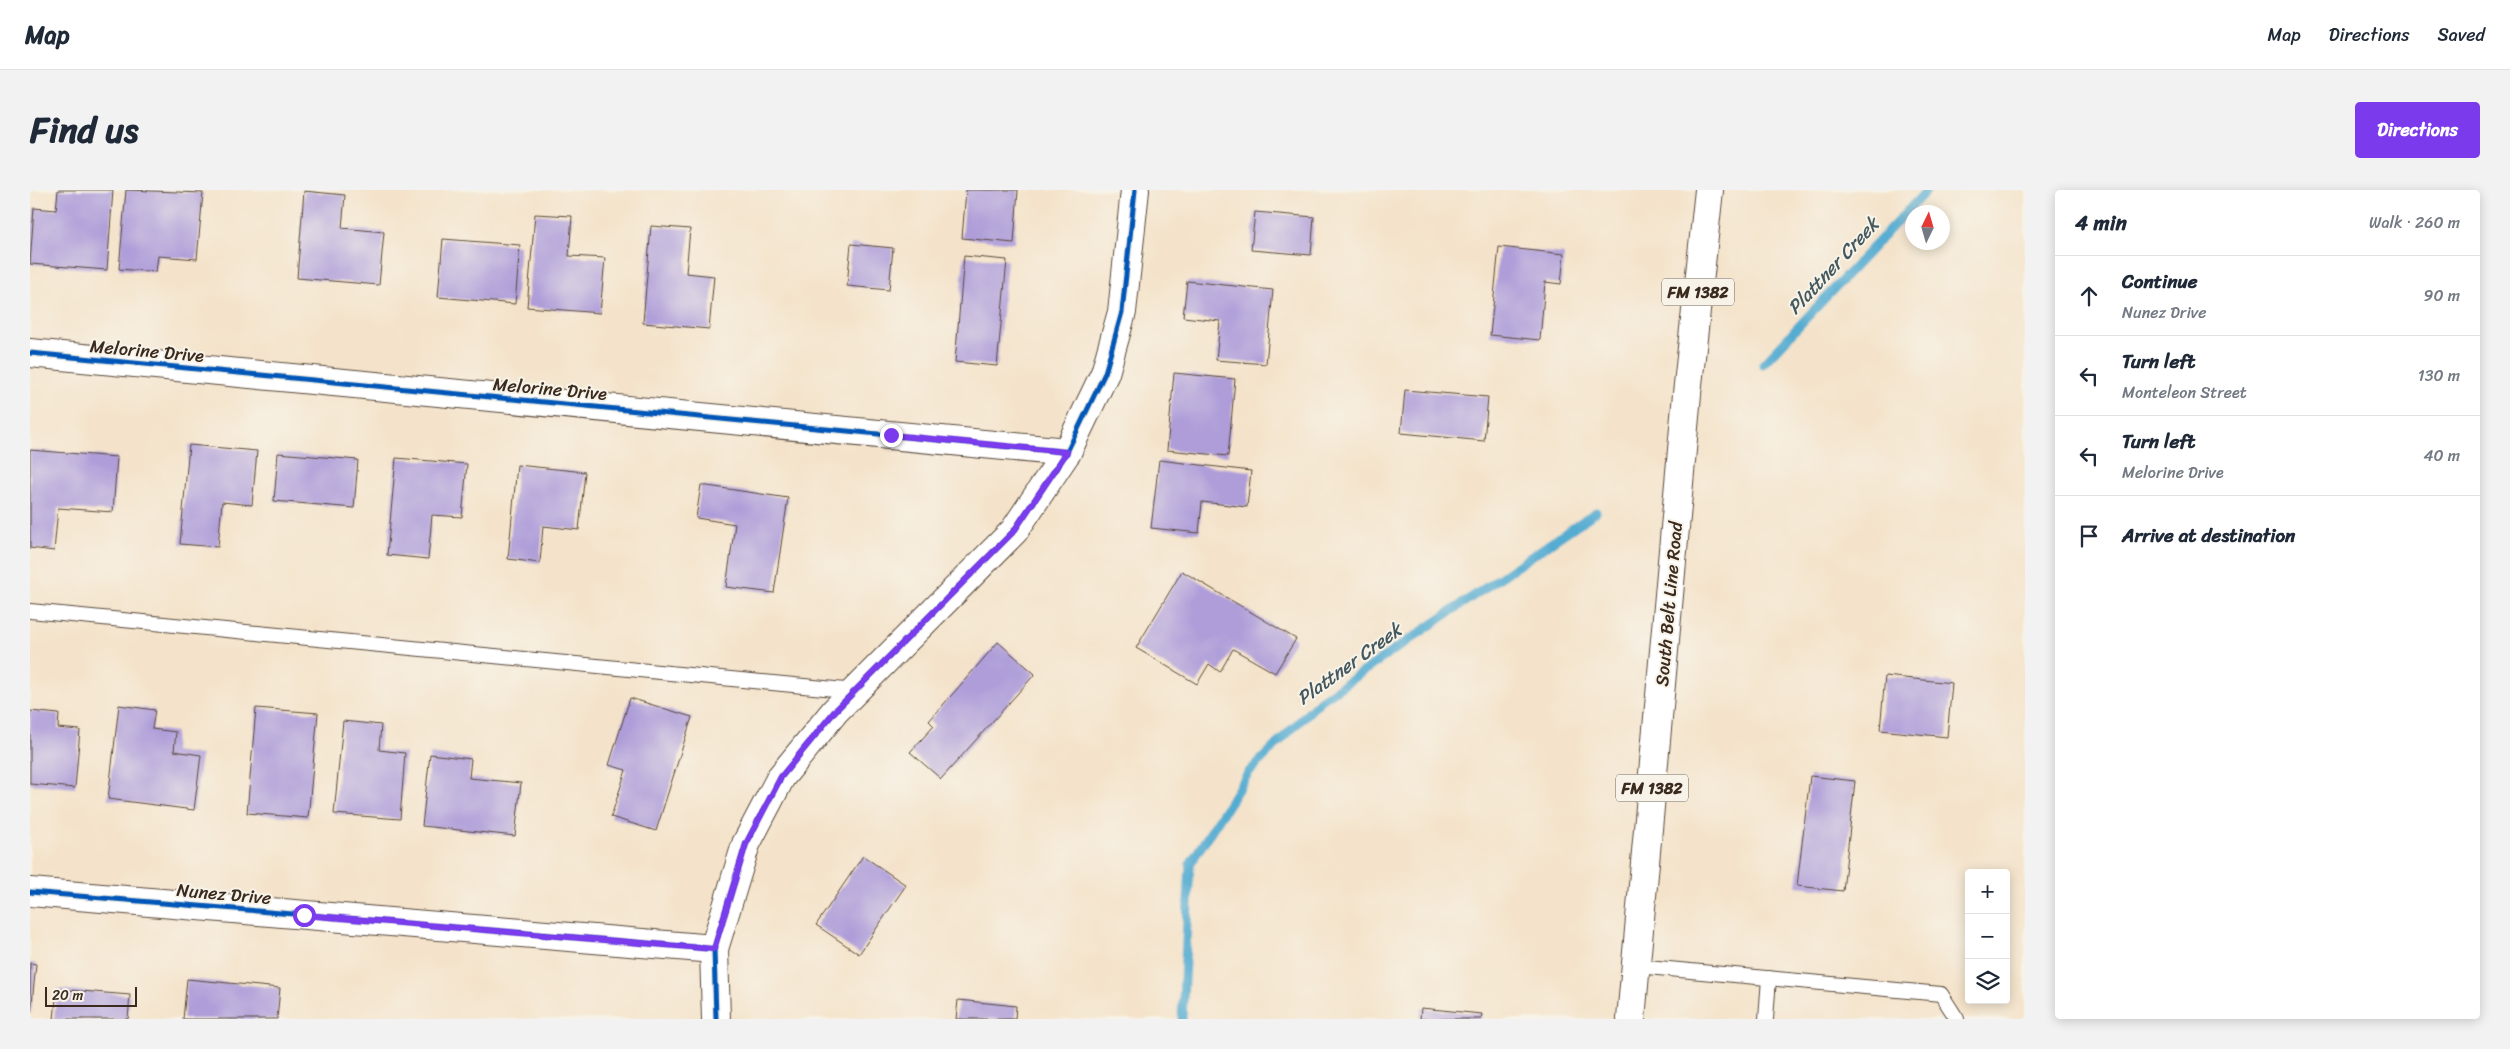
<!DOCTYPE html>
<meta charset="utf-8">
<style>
:root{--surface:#fff;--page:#f2f2f3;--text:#1f2937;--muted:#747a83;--line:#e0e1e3;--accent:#7c3aed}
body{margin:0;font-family:Sriracha,sans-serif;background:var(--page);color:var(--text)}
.controls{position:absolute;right:15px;bottom:15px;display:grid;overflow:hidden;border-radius:5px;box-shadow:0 2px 12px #0003}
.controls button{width:45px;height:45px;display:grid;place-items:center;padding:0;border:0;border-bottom:1px solid var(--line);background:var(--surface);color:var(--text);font:25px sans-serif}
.compass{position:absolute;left:1875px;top:15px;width:45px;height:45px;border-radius:50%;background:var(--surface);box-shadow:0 2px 12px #0003;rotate:5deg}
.scale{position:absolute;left:15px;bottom:12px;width:92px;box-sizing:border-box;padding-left:5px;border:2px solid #3b2a1e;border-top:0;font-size:14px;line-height:18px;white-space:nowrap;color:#3b2a1e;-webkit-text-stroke:4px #f7f3e8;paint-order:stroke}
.stop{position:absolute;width:15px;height:15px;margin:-11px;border:4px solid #7c3aed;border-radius:50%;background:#fff}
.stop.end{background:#7c3aed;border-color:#fff;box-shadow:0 1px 5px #0008}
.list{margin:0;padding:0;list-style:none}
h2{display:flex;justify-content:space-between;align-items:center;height:65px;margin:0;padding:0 20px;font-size:21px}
h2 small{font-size:16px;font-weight:400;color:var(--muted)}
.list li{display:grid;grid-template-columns:32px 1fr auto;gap:15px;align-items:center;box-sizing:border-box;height:80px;padding:0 20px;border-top:1px solid var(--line)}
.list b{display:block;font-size:19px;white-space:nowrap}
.list p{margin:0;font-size:16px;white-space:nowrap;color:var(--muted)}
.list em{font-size:16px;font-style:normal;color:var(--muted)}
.icon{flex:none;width:28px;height:28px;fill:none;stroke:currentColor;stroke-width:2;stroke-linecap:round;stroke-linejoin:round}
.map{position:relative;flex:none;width:1995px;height:829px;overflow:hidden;border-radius:5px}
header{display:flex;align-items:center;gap:30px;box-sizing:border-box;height:70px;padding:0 25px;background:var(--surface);border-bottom:1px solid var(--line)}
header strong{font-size:24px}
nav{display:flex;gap:28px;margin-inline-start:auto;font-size:18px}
.intro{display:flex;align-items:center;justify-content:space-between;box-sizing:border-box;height:120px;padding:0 30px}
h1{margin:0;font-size:35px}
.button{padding:12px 22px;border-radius:5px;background:var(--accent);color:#fff;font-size:18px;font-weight:700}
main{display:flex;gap:30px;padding:0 30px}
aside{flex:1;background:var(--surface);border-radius:5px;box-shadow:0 2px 12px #0003}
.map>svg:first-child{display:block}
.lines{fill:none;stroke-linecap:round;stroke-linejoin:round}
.stream{stroke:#54acd1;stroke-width:9}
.building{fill:#ae9dd9}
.lane-casing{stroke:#574638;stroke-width:16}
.street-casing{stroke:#574638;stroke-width:30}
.primary-casing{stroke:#574638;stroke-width:30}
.lane{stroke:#fff;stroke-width:14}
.street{stroke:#fff;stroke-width:28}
.primary{stroke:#fff;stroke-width:28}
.cycleway-casing{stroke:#f7f3e8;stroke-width:8}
.cycleway{stroke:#0057b8;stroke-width:5}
.route{stroke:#7c3aed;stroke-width:6}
.labels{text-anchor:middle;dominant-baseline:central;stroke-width:4;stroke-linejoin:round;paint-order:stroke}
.shield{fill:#f7f3e8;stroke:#73665b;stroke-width:1}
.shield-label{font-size:16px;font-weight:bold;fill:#3b2a1e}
.street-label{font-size:18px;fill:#3b2a1e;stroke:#f7f3e8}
.water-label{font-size:19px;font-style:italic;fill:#44585d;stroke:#f7f3e8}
</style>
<header>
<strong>Map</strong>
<nav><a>Map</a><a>Directions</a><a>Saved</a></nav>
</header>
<div class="intro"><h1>Find us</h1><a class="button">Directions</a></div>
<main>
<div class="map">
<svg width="1995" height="829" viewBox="0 0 1995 829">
<rect width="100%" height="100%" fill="#f7f3e8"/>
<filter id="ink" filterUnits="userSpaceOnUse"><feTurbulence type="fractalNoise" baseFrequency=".02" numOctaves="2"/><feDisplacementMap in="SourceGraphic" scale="10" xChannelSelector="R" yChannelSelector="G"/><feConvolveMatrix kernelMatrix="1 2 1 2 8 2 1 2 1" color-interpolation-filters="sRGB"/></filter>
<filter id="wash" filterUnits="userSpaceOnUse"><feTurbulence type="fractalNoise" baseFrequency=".0096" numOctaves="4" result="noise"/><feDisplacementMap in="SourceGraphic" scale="20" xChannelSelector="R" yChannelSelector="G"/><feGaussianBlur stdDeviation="1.12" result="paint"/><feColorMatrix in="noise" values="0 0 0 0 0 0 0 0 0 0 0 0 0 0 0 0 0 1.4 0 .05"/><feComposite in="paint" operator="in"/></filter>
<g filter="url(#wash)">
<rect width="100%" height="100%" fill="#f4e3ca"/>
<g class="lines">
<g class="stream">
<path d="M1733,174L1897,0"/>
<path d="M1152,829L1160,674L1219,582L1290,511L1566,322"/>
</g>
</g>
<g id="blocks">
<g class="building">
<path d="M28,0H83L77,80L0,74L4,18L26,20Z"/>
<path d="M96,0L173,3L167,69L128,66L126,82L89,79Z"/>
<path d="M936,0H988L984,53L932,48Z"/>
<path d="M274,1L315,5L312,38L354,42L349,95L267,88Z"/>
<path d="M1225,22L1284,27L1281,65L1221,60Z"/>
<path d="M505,24L542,26L539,66L575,68L570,123L497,117Z"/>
<path d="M621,36L660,39L656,83L684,86L679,139L613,133Z"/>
<path d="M413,49L490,55L485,114L408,107Z"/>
<path d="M821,54L863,58L859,100L817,96Z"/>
<path d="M1469,57L1534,64L1531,94L1515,92L1510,150L1460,145Z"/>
<path d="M934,66L977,70L967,176L925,172Z"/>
<path d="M1157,91L1243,100L1236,174L1186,170L1190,131L1153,127Z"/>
<path d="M1144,183L1205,189L1198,266L1137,260Z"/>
<path d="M1375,200L1458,207L1454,251L1371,243Z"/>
<path d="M159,255L227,261L222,315L192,312L188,357L150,354Z"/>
<path d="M0,260L87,267L83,322L28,318L24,361L0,358Z"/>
<path d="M248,263L328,270L324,318L244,311Z"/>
<path d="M366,268L437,274L432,327L402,325L398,369L357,365Z"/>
<path d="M1129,270L1221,281L1217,317L1172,312L1169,343L1121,338Z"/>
<path d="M487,275L555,282L549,340L513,336L510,373L478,369Z"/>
<path d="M671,295L758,308L744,403L696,397L705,334L666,328Z"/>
<path d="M1152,381L1266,449L1245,483L1203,459L1190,482L1179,474L1167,494L1106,458Z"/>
<path d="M968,452L1005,484L911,589L880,562L904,536L899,531Z"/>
<path d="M1855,486L1922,493L1917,547L1850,540Z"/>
<path d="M600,508L662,527L626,641L581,627L596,580L579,575Z"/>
<path d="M89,515L125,520L122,539L146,542L144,561L171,565L164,620L78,609Z"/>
<path d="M226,518L288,523L278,628L217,623Z"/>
<path d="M0,521L29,524L28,538L50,540L45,598L0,594Z"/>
<path d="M313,531L351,535L349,560L375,563L370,629L304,624Z"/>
<path d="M400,564L441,569L439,588L491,593L485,646L392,636Z"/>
<path d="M1780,586L1825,591L1813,701L1767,696Z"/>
<path d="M833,666L876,695L829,764L786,735Z"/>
<path d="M0,773L6,774L1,823H0Z"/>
<path d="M157,789L250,798L247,829H153Z"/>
<path d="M27,799L100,805L98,829H24Z"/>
<path d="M928,810L986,816L985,829H926Z"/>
<path d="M1391,818L1452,824L1451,829H1390Z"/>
</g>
</g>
</g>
<g filter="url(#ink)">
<use href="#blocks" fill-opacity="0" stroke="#574638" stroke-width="1"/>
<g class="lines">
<defs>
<g id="lane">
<path d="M0,421L825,501"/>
<path d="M1606,776L1911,804L1927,829"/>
<path d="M1736,829L1739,788"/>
</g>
<g id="street">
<path d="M0,163L1037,262"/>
<path d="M0,702L684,759"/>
<path d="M686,829L684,759L716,654L751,587L805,521L984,341L1037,262L1075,183L1092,122L1105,0"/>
</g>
<path id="primary" d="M1601,829L1657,204L1679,0"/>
</defs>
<use href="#lane" class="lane-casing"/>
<use href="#street" class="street-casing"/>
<use href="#primary" class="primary-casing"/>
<use href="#lane" class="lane"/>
<use href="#street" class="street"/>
<use href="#primary" class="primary"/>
<defs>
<g id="cycleway">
<path d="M0,163L1037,262"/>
<path d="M0,702L684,759"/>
<path d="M686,829L684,759L716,654L751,587L805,521L984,341L1037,262L1075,183L1092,122L1105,0"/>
</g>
</defs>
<use href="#cycleway" class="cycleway-casing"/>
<use href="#cycleway" class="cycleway"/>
</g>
</g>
<g class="lines" filter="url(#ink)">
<path class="route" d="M274,725L684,759L716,654L751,587L805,521L984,341L1037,262L861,245"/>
</g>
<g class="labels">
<g class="shield">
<rect x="1632" y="88.5" width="72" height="27" rx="4"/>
<rect x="1586" y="584.5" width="72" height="27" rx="4"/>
</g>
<g class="shield-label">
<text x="1668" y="102">FM 1382</text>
<text x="1622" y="598">FM 1382</text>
</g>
<g class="street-label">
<text transform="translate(117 161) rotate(5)">Melorine Drive</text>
<text transform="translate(520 199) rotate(5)">Melorine Drive</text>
<text transform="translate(1639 414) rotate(-85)">South Belt Line Road</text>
<text transform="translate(194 704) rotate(5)">Nunez Drive</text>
</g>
<g class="water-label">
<text transform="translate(1803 76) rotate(-47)">Plattner Creek</text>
<text transform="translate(1319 474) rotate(-36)">Plattner Creek</text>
</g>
</g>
</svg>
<div class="controls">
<button>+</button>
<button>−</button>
<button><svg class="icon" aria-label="layers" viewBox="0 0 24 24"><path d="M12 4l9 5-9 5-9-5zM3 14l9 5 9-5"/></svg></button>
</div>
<svg class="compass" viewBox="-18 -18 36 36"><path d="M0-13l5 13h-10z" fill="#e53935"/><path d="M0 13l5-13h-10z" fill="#747a83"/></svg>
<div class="scale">20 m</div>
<div class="stop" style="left:274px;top:725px"></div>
<div class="stop end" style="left:861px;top:245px"></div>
</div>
<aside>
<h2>4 min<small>Walk · 260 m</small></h2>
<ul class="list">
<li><svg class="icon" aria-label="ahead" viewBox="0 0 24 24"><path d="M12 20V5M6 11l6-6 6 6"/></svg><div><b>Continue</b><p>Nunez Drive</p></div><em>90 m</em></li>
<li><svg class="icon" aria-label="left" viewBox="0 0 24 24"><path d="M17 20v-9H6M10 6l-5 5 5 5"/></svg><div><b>Turn left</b><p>Monteleon Street</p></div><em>130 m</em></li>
<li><svg class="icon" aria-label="left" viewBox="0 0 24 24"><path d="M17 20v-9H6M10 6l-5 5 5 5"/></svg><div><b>Turn left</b><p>Melorine Drive</p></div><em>40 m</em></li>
<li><svg class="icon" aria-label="arrive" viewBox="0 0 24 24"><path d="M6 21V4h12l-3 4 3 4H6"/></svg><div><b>Arrive at destination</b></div></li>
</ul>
</aside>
</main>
